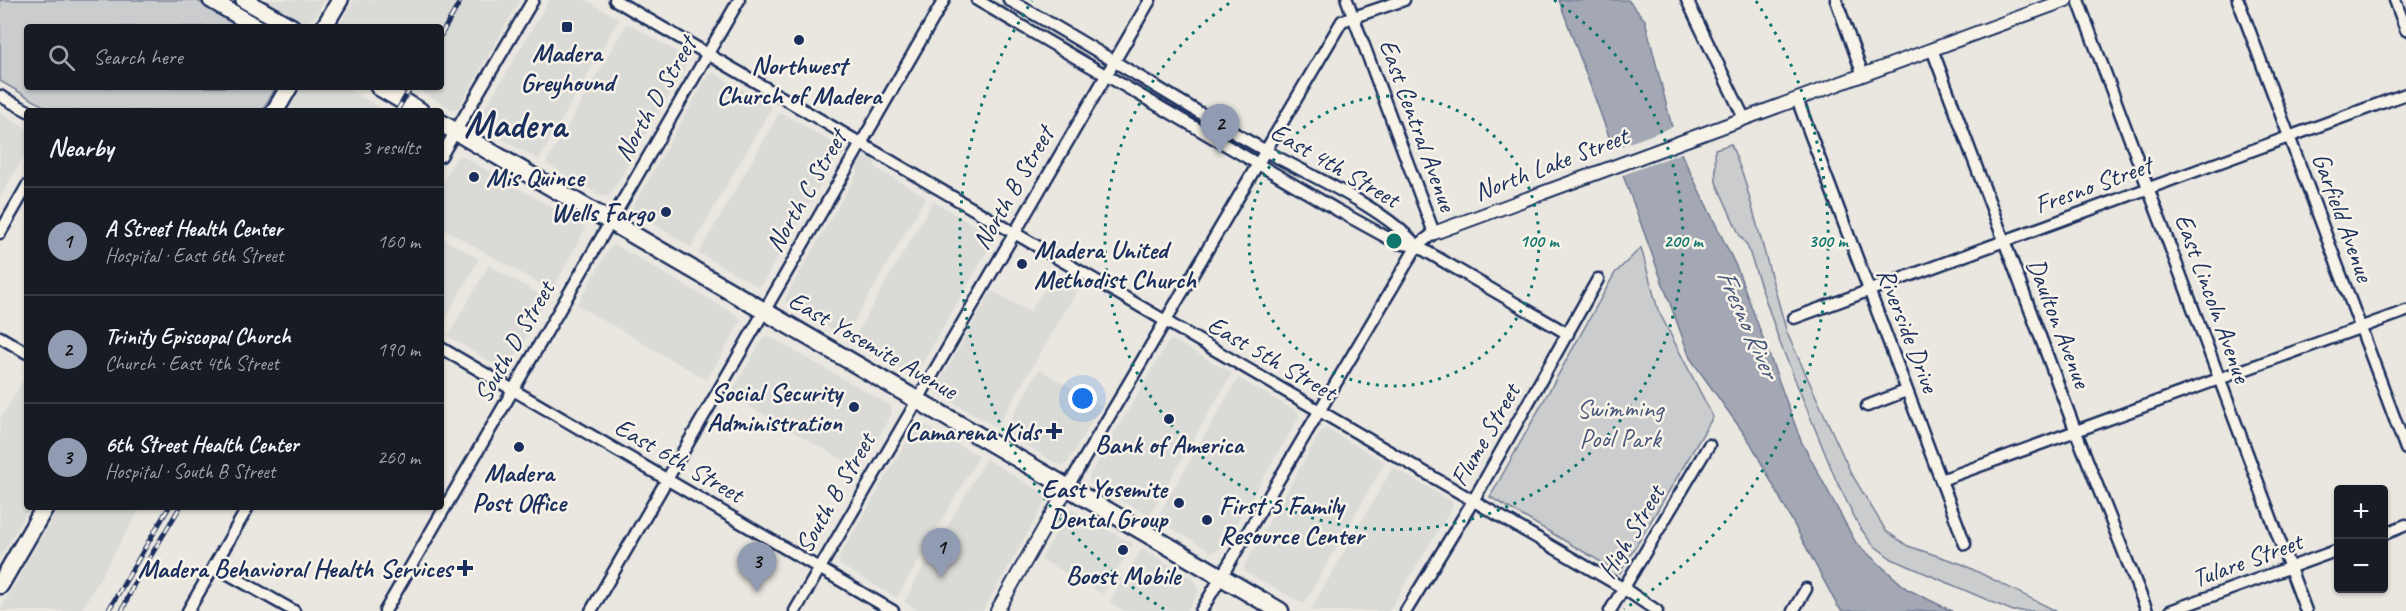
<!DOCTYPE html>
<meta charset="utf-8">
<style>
:root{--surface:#171b24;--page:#242831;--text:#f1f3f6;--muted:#9ea1a6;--line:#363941;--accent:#919bb2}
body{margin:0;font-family:Caveat,sans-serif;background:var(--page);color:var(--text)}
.controls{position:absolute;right:18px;bottom:18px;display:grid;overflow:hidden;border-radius:6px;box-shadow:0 2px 4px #0004}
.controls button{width:54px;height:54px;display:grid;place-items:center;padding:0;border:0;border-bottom:2px solid var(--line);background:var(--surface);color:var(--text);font:30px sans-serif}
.you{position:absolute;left:1083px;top:399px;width:21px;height:21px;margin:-15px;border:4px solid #fff;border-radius:50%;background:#1a73e8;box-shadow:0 0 0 9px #1a73e833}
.badge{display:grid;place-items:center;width:39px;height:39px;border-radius:50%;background:var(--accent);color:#111;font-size:20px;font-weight:700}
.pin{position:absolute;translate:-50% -50px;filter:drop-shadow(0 2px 3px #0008)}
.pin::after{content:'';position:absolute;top:32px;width:21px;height:18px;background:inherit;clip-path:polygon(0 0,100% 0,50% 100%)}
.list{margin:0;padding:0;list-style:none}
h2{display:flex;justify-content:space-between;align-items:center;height:78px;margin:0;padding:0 24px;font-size:26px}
h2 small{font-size:20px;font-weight:400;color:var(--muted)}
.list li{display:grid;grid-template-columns:39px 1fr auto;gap:18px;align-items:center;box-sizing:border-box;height:108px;padding:0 24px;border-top:2px solid var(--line)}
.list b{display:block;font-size:22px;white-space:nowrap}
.list p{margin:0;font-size:20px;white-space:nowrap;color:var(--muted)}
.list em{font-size:20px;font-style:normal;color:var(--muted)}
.icon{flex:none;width:33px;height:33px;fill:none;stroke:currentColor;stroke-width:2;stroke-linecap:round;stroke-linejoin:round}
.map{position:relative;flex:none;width:2406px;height:611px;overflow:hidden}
.search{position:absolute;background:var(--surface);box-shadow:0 2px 4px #0004;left:24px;top:24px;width:420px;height:66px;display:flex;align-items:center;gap:15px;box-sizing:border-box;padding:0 21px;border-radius:6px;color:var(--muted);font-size:22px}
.panel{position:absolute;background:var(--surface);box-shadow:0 2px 4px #0004;left:24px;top:108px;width:420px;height:402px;border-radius:6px}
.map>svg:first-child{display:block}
.built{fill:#dadad6}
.green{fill:#cbcccd;stroke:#737e96;stroke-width:1.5}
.water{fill:#a3a8b4;stroke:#6d7892;stroke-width:1.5}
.pier{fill:#eae7e0}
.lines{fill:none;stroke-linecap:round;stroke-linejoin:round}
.minor-casing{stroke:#1b2f5e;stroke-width:15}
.tertiary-casing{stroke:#1b2f5e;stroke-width:16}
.secondary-casing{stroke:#1b2f5e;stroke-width:20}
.primary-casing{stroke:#1b2f5e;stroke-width:21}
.minor{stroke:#f7f3e8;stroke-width:10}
.tertiary{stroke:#f7f3e8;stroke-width:12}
.secondary{stroke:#f7f3e8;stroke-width:15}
.primary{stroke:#f7f3e8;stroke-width:16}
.rail-casing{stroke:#1b2f5e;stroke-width:5}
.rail{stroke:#f7f3e8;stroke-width:3;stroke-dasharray:9;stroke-linecap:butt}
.ring{fill:none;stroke:#0f766e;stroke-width:3;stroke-dasharray:3 6}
.poi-dot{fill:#1b2f5e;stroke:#f7f3e8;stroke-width:2}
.labels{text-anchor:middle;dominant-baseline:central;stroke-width:5;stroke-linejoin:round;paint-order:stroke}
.poi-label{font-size:26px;font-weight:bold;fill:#1b2f5e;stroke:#f7f3e8}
.street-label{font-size:26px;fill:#1b2f5e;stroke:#f7f3e8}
.park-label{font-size:26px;fill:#47567a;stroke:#f7f3e8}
.water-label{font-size:27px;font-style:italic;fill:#445378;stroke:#f7f3e8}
.town-label{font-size:38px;font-weight:bold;fill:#1b2f5e;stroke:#f7f3e8}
.centre{fill:#0f766e;stroke:#f7f3e8;stroke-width:3}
.ring-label{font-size:18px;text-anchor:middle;font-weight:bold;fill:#0f766e;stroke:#f7f3e8;stroke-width:5;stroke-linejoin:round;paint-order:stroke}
</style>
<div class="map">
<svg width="2406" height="611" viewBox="0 0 2406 611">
<rect width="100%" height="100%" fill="#eae7e0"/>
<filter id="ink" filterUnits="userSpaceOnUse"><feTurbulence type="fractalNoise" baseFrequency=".0167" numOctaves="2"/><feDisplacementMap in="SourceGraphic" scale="12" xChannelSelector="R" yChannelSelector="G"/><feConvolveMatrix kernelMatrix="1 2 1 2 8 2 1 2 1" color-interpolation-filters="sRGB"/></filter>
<g filter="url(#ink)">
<g class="built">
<path d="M260,0H324L315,17L306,23L299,22Z"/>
<path d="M354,0H520L459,107L453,110L413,87H441V27H338Z"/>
<path d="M549,0H586L619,19L539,160L482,127L479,119Z"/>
<path d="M627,23L684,56L687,64L610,195L603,197L546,163Z"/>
<path d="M714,73L772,107L691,247L631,210L708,75Z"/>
<path d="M302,87H345L385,111H288Z"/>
<path d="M780,112L831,142L838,140L844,144L847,150L843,156L836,158L762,284L757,286L699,253Z"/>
<path d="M0,113L27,129V151L0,197Z"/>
<path d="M462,156L586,227L552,291L441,227V186L456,158Z"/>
<path d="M867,156L874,161L876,168L926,197L845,337L786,303L785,298L858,172L857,165L860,159Z"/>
<path d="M933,201L991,235L993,241L917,372L910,374L852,341Z"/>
<path d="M441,237L479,259L441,326Z"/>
<path d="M615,245L738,316L741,321L707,380L577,305L610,247Z"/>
<path d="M489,265L547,299L510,366L504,370L448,336Z"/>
<path d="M1055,271L1080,286L997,427L938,394L936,388L992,291L1030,312Z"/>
<path d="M768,336L891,406L892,413L860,470L730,395L764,337Z"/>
<path d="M1173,340L1232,373L1149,516L1090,483L1089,477L1168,342Z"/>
<path d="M1039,369L1101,406L1068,462L1061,466L1004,432Z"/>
<path d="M27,374V507H30L0,557V419Z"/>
<path d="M1238,378L1298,412L1299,417L1222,548L1212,552L1156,519Z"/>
<path d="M922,424L979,456L897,598L840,565L838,559L915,427Z"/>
<path d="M1327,429L1385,462L1304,604L1245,572L1244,566L1321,431Z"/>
<path d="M986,459L1045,494L1046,501L983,611H919L904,602Z"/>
<path d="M1393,467L1451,501L1453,506L1389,611H1314L1311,609Z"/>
<path d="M58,507H141L81,611H0Z"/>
<path d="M1073,510L1133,544L1103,594L1041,559L1068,512Z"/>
<path d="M1142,549L1193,579L1197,585L1198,593L1187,611H1124L1109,602Z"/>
</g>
<g class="green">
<path d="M0,0H196L243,27H27V87H276L262,111H52L0,81Z"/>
<path d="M1731,144L1744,178L1787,333L1851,473L1886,531L1908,546L1962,564L2056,611H2013L1892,559L1872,544L1859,526L1836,480L1780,343L1747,245L1740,236L1716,182L1715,149Z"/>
<path d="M1641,248L1658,310L1713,417L1620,573L1490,497L1615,273Z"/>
</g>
<path class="water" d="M1559,0H1628L1645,20L1676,143L1737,268L1801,441L1856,543L1907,589L1952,611H1842L1837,605L1750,442L1690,358Z"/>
<path class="pier" d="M1675,126L1684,152L1620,176L1610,150Z"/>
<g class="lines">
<defs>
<g id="minor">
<path d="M615,0L1623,588L1657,611"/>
<path d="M977,0L1337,210L1397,243L1417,246"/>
<path d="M1009,0C1096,48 1179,103 1266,151C1312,177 1382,206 1417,246L1568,334"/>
<path d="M1687,0L1744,118"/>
<path d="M1836,0L1863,75"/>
<path d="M2078,0L2306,611"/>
<path d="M2238,0L2406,449"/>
<path d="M2395,0L2406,30"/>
<path d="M1932,49L2076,432L2147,611"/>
<path d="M0,96L28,111"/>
<path d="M1797,99L1965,544"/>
<path d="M441,156L533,0"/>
<path d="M0,233L27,186"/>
<path d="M1794,318L2406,94"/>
<path d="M0,337L27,353"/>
<path d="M441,348L893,611"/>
<path d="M1867,406L1906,391"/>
<path d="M1941,480L2406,311"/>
<path d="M1067,488L1342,21L1404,0"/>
<path d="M2384,534L2406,525"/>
<path d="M214,566L294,611"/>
<path d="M188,611L248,507"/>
<path d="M385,611L739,0"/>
<path d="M591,611L944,0"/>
<path d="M795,611L1150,0"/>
<path d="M1201,611L1417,246L1434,233L1347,0"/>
<path d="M1406,611L1473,501L1598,279"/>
<path d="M1610,611L1709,445"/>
<path d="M1793,611L1806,589"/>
<path d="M2170,611L2338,550"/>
</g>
<g id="tertiary">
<path d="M1434,233L2066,0"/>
<path d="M997,611L1067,488"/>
</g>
<g id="secondary">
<path d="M211,0L257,27"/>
<path d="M244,0L292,27"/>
<path d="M324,27L340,0"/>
</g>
<g id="primary">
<path d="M379,87L420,111"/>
<path d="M275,111L289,87"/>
<path d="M441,123L1280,611"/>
<path d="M0,585L45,507"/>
</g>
</defs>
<use href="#minor" class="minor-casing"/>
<use href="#tertiary" class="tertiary-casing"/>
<use href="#secondary" class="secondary-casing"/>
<use href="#primary" class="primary-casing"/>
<use href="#minor" class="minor"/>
<use href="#tertiary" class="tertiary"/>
<use href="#secondary" class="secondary"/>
<use href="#primary" class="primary"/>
<defs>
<g id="rail">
<path d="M441,35L461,0"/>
<path d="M397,111L411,87"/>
<path d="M108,611L169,507"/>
<path d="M122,611L134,584L180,507"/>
</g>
</defs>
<use href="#rail" class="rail-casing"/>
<use href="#rail" class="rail"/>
</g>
</g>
<g class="ring">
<circle cx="1394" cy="241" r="145"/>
<path d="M1554 0A289 289 0 1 1 1234 0"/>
<path d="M1164 609A434 434 0 0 1 1032 1M1756 1A434 434 0 0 1 1624 609"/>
</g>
<g class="poi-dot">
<rect x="561" y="21" width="12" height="12" rx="3"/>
<circle cx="799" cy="40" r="6"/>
<circle cx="474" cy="177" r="6"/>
<circle cx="666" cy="212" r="6"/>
<circle cx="1022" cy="264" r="6"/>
<circle cx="854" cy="407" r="6"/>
<circle cx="1169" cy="419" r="6"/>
<path d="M1051 422h6v6h6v6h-6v6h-6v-6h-6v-6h6z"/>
<circle cx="519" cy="447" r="6"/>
<circle cx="1179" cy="503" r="6"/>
<circle cx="1207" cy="520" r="6"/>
<circle cx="1123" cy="550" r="6"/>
<path d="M462 559h6v6h6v6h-6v6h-6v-6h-6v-6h6z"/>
</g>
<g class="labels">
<g class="poi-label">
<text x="567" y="52">Madera<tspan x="567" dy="30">Greyhound</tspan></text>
<text x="799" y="65">Northwest<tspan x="799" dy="30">Church of Madera</tspan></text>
<text x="486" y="177" text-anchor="start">Mis Quince</text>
<text x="654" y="212" text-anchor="end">Wells Fargo</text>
<text x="1034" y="249" text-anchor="start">Madera United<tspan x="1034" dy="30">Methodist Church</tspan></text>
<text x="842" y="392" text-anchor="end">Social Security<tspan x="842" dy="30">Administration</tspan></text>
<text x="1040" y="431" text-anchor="end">Camarena Kids</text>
<text x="1169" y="444">Bank of America</text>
<text x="519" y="472">Madera<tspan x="519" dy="30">Post Office</tspan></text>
<text x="1167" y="488" text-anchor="end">East Yosemite<tspan x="1167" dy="30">Dental Group</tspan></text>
<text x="1219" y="505" text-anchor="start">First 5 Family<tspan x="1219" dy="30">Resource Center</tspan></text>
<text x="452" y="568" text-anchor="end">Madera Behavioral Health Services</text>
<text x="1123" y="575">Boost Mobile</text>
</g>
<g class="street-label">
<text transform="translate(655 99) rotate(-60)">North D Street</text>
<text transform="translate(1418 125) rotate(70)">East Central Avenue</text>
<text transform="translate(1551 164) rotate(-21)">North Lake Street</text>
<text transform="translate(1335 165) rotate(30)">East 4th Street</text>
<text transform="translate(2093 185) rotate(-20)">Fresno Street</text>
<text transform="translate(1013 188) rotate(-60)">North B Street</text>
<text transform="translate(806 191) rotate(-60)">North C Street</text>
<text transform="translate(2343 217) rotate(70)">Garfield Avenue</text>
<text transform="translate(2213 298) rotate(70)">East Lincoln Avenue</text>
<text transform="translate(2059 323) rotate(69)">Daulton Avenue</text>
<text transform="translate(1908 330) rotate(69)">Riverside Drive</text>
<text transform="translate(514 342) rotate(-60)">South D Street</text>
<text transform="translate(873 345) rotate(30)">East Yosemite Avenue</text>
<text transform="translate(1272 358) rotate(30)">East 5th Street</text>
<text transform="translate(1485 435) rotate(-60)">Flume Street</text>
<text transform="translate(679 460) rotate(30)">East 6th Street</text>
<text transform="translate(835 493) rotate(-60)">South B Street</text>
<text transform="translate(1631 532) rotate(-59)">High Street</text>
<text transform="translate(2247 560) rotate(-20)">Tulare Street</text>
</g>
<g class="park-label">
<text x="1620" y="408">Swimming<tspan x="1620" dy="30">Pool Park</tspan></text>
</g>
<g class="water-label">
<text transform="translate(1748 323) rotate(66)">Fresno River</text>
</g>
<g class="town-label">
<text x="515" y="124">Madera</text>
</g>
</g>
<circle cx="1394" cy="241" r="9" class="centre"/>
<g class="ring-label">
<text x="1539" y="247">100 m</text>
<text x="1683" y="247">200 m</text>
<text x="1828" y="247">300 m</text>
</g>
</svg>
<div class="controls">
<button>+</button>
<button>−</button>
</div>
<div class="you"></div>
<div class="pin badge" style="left:941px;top:578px">1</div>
<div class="pin badge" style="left:1220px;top:154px">2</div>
<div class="pin badge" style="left:757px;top:592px">3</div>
<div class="search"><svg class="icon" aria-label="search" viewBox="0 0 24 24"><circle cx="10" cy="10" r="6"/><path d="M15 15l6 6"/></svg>Search here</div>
<section class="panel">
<h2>Nearby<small>3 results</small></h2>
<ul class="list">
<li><span class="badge">1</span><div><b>A Street Health Center</b><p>Hospital · East 6th Street</p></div><em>160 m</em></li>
<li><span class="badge">2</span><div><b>Trinity Episcopal Church</b><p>Church · East 4th Street</p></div><em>190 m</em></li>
<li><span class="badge">3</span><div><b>6th Street Health Center</b><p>Hospital · South B Street</p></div><em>260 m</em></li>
</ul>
</section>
</div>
